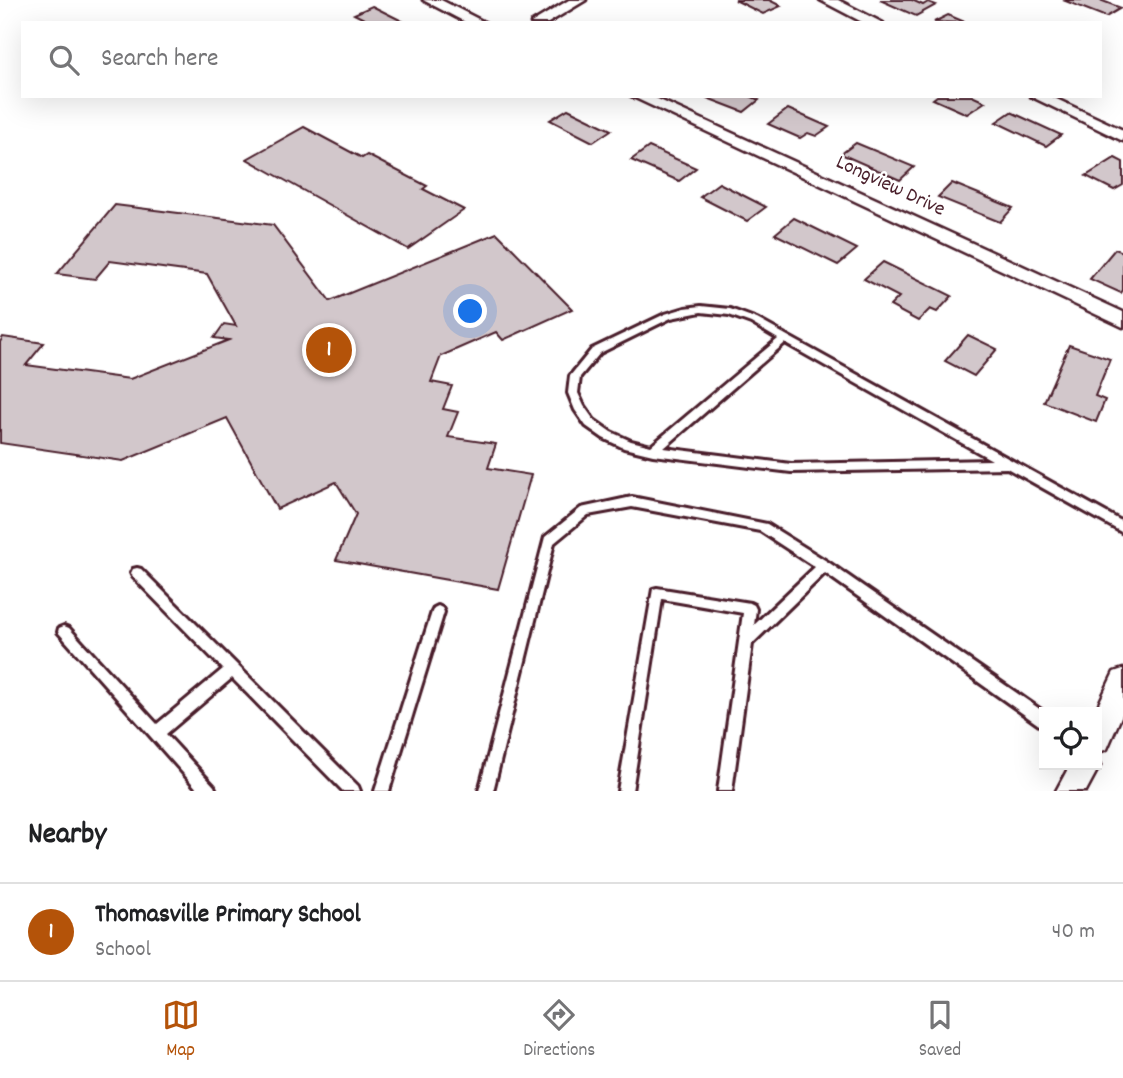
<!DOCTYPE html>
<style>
:root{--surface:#fff;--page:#f6f6f6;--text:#202124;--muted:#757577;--line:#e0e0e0;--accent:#b45309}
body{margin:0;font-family:Dekko,sans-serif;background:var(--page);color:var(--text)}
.controls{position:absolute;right:21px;bottom:21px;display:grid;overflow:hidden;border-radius:0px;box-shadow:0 7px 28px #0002}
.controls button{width:63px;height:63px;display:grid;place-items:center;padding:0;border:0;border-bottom:2px solid var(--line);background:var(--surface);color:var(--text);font:35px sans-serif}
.you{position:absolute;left:471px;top:312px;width:24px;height:24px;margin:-18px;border:5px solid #fff;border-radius:50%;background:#1a73e8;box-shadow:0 0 0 10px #1a73e833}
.badge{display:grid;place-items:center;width:46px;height:46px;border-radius:50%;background:var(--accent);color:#fff;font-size:23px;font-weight:700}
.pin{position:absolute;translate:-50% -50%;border:4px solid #fff;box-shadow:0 2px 7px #0006}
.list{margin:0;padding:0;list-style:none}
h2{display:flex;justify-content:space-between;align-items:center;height:91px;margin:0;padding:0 28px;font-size:30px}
h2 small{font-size:23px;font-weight:400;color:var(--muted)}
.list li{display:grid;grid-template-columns:46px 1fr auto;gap:21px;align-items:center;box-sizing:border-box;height:98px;padding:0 28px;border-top:2px solid var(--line)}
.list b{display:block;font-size:26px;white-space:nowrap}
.list p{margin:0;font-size:23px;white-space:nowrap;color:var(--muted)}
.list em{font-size:23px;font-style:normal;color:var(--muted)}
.icon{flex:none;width:38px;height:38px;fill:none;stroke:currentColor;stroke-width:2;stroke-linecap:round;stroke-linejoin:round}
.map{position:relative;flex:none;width:1123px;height:791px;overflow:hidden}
.search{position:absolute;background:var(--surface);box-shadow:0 7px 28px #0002;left:21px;right:21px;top:21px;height:77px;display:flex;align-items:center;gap:18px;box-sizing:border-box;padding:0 24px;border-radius:0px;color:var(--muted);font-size:26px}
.sheet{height:189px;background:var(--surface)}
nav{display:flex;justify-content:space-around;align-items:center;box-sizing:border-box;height:98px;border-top:2px solid var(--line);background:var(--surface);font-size:19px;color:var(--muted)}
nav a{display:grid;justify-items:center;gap:4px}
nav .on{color:var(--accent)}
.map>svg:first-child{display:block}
.building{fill:#d2c7cb;stroke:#4a1f2b;stroke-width:2}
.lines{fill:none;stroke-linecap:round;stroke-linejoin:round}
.lane-casing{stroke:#4a1f2b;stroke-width:6}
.street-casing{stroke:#4a1f2b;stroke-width:5}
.lane{fill:#fff;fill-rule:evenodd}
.street{fill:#fff;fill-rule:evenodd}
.labels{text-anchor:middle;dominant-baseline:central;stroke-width:5;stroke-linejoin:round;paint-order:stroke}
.street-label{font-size:21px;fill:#4a1f2b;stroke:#fff}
</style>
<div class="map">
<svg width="1123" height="791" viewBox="0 0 1123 791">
<rect width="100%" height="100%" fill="#fff"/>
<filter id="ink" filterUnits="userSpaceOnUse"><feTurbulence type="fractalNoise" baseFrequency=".0143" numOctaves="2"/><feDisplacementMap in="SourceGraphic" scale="14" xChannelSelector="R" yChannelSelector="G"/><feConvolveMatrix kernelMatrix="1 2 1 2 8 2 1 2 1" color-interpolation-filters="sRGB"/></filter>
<g filter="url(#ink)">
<g class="building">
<path d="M735,0H769L781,6L763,14Z"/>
<path d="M880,0H912L923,5L928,2L936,5L916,16Z"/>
<path d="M1063,0H1100L1121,8L1106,17Z"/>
<path d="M372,6L406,23H372L354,14Z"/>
<path d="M948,15L967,23L934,22Z"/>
<path d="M702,96H750L759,100L744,112Z"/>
<path d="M937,96H972L985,102L967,114L933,99Z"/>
<path d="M568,109L611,130L593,142L550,120Z"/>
<path d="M788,109L829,127L816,136L808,133L800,138L768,124Z"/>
<path d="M1011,112L1061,135L1046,146L996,122Z"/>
<path d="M304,127L362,158L367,155L427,186L423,189L464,210L408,249L247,159Z"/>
<path d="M856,143L914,167L900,180L841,154Z"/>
<path d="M649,147L696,168L679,181L631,160Z"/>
<path d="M1115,158L1123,162V185L1114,190L1086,176Z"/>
<path d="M719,183L766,207L747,221L700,197Z"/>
<path d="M952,183L1013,208L1000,222L938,197Z"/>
<path d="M115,205L273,225L330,301L497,233L572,309L503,340L496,332L441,356L431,382L452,386L443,409L458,412L448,437L496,444L488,468L531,475L498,589L336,560L356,514L336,482L277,509L227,418L123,461L0,443V342L3,337L44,343L26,365L130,379L229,340L214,338L224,324L236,326L207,274L110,261L95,279L57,274Z"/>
<path d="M794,218L857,249L838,265L775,234Z"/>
<path d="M1115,249L1123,252V290L1121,293L1090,279Z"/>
<path d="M883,262L952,296L937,312L930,309L918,321L890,306L899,297L864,279Z"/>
<path d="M968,335L997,349L974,376L945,361Z"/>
<path d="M1069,345L1110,359L1095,396L1105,400L1096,422L1044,402Z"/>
</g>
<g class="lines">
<defs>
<g id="lane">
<path d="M701,306L730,309L757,319L1123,522V533L1007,468L791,472L653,455L624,448L603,438L586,426L575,410L568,393L570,376L592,349L665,314L685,308ZM701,312L729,315L751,323L778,339L651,446L631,441L611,432L594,420L584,406L578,393L580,377L600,353L671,318ZM785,343L992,460L791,464L664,448Z"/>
<path d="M632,497L767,524L828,562L1044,712V726L1039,725L825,573L752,644L732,791H718L743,613L662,599L632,791H618L653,589L657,588L750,603L754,605L756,609L754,625L815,567L760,531L632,507L588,515L554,543L493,791H479L545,537L581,508Z"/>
<path d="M137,568L141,569L358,786L360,791H343L232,678L166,734L214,786L216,791H199L58,632L59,628L64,626L69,628L157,724L223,669L133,577L131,573L133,569Z"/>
<path d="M438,606L442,608L444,612L389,791H375L432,612L434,608Z"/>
</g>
<g id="street">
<path d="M423,0H441L486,23H467Z"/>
<path d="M569,0H586L548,23H531Z"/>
<path d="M820,0H838L883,23H864Z"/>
<path d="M631,96H651L1123,312V327Z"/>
<path d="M1030,96H1050L1123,130V141Z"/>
<path d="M1123,669V712L1107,749L1097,753L1095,712L1114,672Z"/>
<path d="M1097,757L1100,765L1086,791H1056L1070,765H1097Z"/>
</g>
</defs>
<use href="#lane" class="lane-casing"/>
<use href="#street" class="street-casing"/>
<use href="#lane" class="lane"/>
<use href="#street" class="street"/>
</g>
</g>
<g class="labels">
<g class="street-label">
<text transform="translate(890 187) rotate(25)">Longview Drive</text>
</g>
</g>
</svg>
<div class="controls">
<button><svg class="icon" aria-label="locate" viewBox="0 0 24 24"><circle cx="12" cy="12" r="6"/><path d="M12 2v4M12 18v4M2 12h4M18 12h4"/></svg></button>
</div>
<div class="you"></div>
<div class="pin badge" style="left:329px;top:350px">1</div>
<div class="search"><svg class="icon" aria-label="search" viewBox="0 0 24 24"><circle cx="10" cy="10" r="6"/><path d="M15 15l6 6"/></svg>Search here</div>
</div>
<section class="sheet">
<h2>Nearby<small></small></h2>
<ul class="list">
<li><span class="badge">1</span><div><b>Thomasville Primary School</b><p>School</p></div><em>40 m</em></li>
</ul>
</section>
<nav>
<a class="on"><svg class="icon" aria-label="map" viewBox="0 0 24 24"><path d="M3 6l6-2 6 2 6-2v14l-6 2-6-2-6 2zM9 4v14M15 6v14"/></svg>Map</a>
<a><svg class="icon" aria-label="directions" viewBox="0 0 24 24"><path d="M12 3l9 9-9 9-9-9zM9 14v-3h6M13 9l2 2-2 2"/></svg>Directions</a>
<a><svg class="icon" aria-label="saved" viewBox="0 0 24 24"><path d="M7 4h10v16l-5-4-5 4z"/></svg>Saved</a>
</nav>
